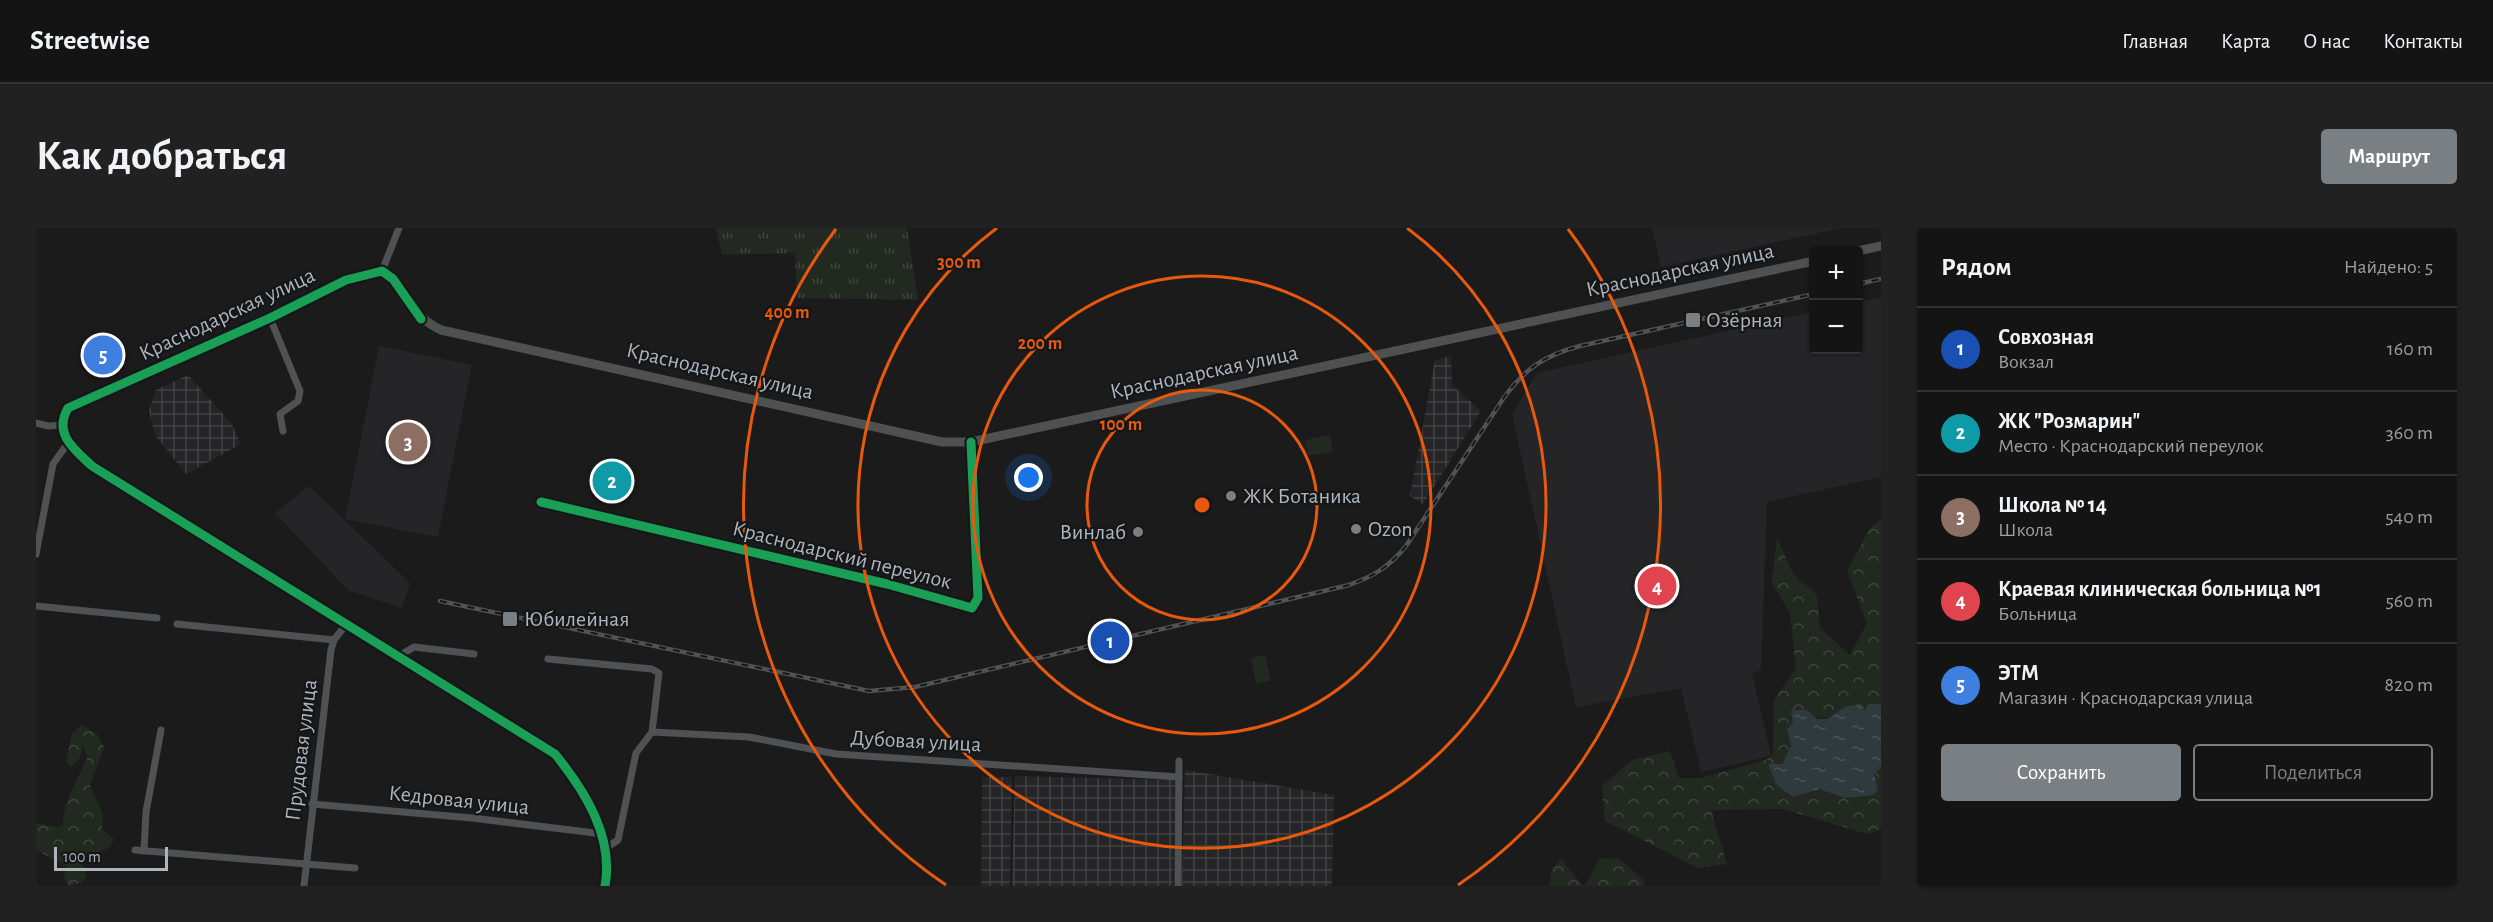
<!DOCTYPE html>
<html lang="ru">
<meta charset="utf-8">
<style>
:root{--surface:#141414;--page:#212122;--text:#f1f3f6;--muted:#9d9ea0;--line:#333334;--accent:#7a7f84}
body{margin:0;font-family:"Alegreya Sans",sans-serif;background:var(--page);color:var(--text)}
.controls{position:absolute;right:18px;top:18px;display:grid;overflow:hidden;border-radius:6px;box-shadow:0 2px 4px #0004}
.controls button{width:54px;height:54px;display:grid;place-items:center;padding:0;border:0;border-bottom:2px solid var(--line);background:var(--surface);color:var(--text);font:30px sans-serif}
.scale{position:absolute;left:18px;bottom:15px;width:114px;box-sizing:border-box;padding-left:6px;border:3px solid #adb5bc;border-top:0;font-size:16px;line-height:21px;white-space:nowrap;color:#adb5bc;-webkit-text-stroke:4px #151618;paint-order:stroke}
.you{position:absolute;left:993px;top:250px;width:21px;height:21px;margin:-15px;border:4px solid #fff;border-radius:50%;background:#1a73e8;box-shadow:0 0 0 9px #1a73e833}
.badge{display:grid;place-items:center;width:39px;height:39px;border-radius:50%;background:var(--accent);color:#fff;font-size:20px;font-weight:700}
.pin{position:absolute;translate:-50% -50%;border:3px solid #fff;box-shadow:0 2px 6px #0006}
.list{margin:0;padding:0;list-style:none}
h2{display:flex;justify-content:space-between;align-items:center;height:78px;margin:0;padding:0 24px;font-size:26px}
h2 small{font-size:20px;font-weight:400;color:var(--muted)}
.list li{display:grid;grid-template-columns:39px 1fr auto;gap:18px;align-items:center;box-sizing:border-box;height:84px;padding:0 24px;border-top:2px solid var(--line)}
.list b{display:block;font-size:22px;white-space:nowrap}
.list p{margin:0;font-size:20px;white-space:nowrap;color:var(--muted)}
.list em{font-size:20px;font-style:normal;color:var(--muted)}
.actions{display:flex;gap:12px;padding:18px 24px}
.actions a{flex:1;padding:14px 0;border:2px solid var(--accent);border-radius:6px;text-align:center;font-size:21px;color:var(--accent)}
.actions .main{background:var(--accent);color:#fff}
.map{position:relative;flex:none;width:1845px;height:658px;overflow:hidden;border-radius:6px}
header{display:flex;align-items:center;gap:36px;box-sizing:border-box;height:84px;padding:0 30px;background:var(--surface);border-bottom:2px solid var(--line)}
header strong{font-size:28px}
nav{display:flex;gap:33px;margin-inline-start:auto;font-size:21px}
.intro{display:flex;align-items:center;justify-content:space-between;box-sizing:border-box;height:144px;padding:0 36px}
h1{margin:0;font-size:42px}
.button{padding:15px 27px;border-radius:6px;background:var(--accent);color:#fff;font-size:21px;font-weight:700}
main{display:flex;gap:36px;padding:0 36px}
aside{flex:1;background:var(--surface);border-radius:6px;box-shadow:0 2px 4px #0004}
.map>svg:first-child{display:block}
.built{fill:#252527}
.industrial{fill:url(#industrial-grid)}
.grass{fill:url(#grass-tufts)}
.forest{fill:url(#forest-crowns)}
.park{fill:#212921}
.water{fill:url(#water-ripples)}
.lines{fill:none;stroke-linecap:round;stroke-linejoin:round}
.street{stroke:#4f5254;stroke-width:7}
.secondary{stroke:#4e5052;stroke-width:9}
.rail-casing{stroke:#505253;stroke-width:4.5}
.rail{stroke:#151618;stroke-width:2;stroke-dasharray:7;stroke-linecap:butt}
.cycleway-casing{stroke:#151618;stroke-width:13}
.cycleway{stroke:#1a9f57;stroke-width:9}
.ring{fill:none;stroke:#e8590c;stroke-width:3}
.poi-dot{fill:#7a7f84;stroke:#151618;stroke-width:2}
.labels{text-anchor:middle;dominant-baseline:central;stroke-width:4.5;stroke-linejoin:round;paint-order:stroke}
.street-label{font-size:22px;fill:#adb5bc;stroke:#151618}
.poi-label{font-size:22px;fill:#adb5bc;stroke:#151618;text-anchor:start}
.centre{fill:#e8590c;stroke:#151618;stroke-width:3}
.ring-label{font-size:18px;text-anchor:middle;font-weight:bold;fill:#e8590c;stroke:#151618;stroke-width:4.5;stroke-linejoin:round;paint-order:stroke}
</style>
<header>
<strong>Streetwise</strong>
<nav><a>Главная</a><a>Карта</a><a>О нас</a><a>Контакты</a></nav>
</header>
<div class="intro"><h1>Как добраться</h1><a class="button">Маршрут</a></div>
<main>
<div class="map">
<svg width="1845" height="658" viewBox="0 0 1845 658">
<defs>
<pattern id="industrial-grid" width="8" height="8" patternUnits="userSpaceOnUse" patternTransform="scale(1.5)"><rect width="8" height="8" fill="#252527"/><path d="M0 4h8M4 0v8" fill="none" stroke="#424244"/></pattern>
<pattern id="grass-tufts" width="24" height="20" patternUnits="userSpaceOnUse" patternTransform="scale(1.5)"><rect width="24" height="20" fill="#212921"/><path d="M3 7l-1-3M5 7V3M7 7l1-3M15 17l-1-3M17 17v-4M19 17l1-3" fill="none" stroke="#3f463f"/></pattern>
<pattern id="forest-crowns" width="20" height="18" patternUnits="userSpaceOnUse" patternTransform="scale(1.5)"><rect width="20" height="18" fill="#212921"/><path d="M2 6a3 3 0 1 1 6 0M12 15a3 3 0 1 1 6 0" fill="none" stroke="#3f463f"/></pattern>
<pattern id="water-ripples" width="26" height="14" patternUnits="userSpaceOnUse" patternTransform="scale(1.5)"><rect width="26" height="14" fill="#2e3a3e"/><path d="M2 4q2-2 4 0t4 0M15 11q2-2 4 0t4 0" fill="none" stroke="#4a5458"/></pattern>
</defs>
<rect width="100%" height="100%" fill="#1b1b1b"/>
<g class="built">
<path d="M1616,0H1805L1625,39Z"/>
<path d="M1845,69V249L1731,274L1725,442L1716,445L1735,528L1665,544L1645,460L1540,479L1476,186L1501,145L1777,84L1778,122H1822L1823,74Z"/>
<path d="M343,118L436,137L402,309L309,291Z"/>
<path d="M273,258L374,355L366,380L312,362L239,285Z"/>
</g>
<g class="industrial">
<path d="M1415,128L1416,157L1445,183L1387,276L1374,268L1399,132Z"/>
<path d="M152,147L195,195L205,216L150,246L119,207L113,183L120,162Z"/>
<path d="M1149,542L1298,567L1296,658H1146Z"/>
<path d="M979,548L1140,552L1137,658H976Z"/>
<path d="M946,549H976L974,658H945Z"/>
</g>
<path class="grass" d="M680,0H871L882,72L761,70L759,25L686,27Z"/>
<g class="forest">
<path d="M1845,291V476H1833L1829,484L1810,478C1793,490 1789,497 1771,482L1751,501L1755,518L1746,536H1732L1757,569L1784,561L1808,570L1842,562L1838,545L1845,541V601L1831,606L1747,581L1675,582L1691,636L1662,640L1569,593L1566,558L1596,532L1634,523L1643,550H1665L1730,532L1737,526L1738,471L1760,441L1754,385L1736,355L1741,310L1757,346L1781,367L1784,400L1814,427L1831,395L1811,343L1834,300Z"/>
<path d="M46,497L61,506L68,519L54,558L67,586L66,602L78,611C73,627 57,622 46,628V638L51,648L45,655L33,658L28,651L30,638L0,622V595L22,599L27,597C28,571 42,552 52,528L47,518L43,531L35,539L30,534L36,505Z"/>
<path d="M1564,630L1583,631L1607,651L1609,658H1549Z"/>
<path d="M1525,631L1547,658H1513L1516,641Z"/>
</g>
<g class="park">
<path d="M1294,207L1297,223L1272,228L1269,212Z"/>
<path d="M1229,427L1235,452L1220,456L1215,430Z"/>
</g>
<path class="water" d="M1832,476H1845V541L1838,545L1842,562L1837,567L1808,570L1784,561L1757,569L1740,556L1732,536H1746L1755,518L1751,501L1757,495L1755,482H1771L1782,491H1791L1810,478H1824L1829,483Z"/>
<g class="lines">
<g class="street">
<path d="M346,43L363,0"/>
<path d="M234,90L264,163L262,173L244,186L247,203"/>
<path d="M0,195L12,198L27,197"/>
<path d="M505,274L851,356L936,380L942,370L935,214"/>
<path d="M0,326L17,236L32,215"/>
<path d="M0,378L121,390"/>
<path d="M141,396L298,412"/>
<path d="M363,428L378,419L438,426"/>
<path d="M512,431L616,441L623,445L616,504L600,525L582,612L570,620"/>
<path d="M616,504L713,509L800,526L1143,549"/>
<path d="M276,576L436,590L567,606"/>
<path d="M99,622L319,640"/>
<path d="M108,623L110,584L125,502"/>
<path d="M268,658L295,422L298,412L311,395"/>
<path d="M1142,658L1143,533"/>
</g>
<g class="secondary">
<path d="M1822,23L1845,18"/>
<path d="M569,658C578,609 549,563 519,526L56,238C38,221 17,206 32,180L234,90L310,52L346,43C371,60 375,89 405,102L906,214H935L1778,33"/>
</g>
<defs>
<g id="rail">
<path d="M1822,56L1845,51"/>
<path d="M404,373L833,463L879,459L1313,357C1338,348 1353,339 1370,318L1467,171C1488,141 1509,127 1544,118L1778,66"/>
</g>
</defs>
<use href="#rail" class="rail-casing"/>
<use href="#rail" class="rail"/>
<defs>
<g id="cycleway">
<path d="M385,91L357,51L346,43L310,52L234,90L32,180C17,206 38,221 56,238L519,526C549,563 578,609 569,658"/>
<path d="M505,274L851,356L936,380L942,370L935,214"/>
</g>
</defs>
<use href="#cycleway" class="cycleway-casing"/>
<use href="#cycleway" class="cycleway"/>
</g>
<g class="ring">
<circle cx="1166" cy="277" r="115"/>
<circle cx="1166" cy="277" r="229"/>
<path d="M1371 0A344 344 0 1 1 961 0"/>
<path d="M910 657A458 458 0 0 1 800 1M1532 1A458 458 0 0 1 1422 657"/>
</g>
<g class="poi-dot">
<rect x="1649" y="84" width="16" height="16" rx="3"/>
<circle cx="1195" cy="268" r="6"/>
<circle cx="1320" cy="301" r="6"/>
<circle cx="1102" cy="304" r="6"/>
<rect x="466" y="383" width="16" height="16" rx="3"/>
</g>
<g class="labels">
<g class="street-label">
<text transform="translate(1644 42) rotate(-12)">Краснодарская улица</text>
<text transform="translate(191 86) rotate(-25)">Краснодарская улица</text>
<text transform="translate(684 143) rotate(13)">Краснодарская улица</text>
<text transform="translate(1168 144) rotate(-12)">Краснодарская улица</text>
<text transform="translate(806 327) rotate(14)">Краснодарский переулок</text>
<text transform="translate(880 513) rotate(3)">Дубовая улица</text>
<text transform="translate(265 522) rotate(-83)">Прудовая улица</text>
<text transform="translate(423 572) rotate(6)">Кедровая улица</text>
</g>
<g class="poi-label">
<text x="1670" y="92">Озёрная</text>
<text x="1207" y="268">ЖК Ботаника</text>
<text x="1332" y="301">Ozon</text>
<text x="1090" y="304" text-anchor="end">Винлаб</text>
<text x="488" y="391">Юбилейная</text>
</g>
</g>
<circle cx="1166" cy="277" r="9" class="centre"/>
<g class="ring-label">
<text x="923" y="40">300 m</text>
<text x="751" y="90">400 m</text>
<text x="1004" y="121">200 m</text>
<text x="1085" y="202">100 m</text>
</g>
</svg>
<div class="controls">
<button>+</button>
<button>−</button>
</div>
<div class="scale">100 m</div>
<div class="you"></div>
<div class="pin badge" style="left:1074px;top:413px;background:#1a4fb4">1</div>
<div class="pin badge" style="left:576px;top:253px;background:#0f9aa8">2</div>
<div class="pin badge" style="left:372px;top:214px;background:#8d6e63">3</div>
<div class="pin badge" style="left:1621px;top:358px;background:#e0444e">4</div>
<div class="pin badge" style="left:67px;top:127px;background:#3f7fe0">5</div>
</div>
<aside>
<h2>Рядом<small>Найдено: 5</small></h2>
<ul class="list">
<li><span class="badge" style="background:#1a4fb4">1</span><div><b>Совхозная</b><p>Вокзал</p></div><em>160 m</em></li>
<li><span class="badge" style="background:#0f9aa8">2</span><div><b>ЖК &quot;Розмарин&quot;</b><p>Место · Краснодарский переулок</p></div><em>360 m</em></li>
<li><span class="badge" style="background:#8d6e63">3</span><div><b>Школа № 14</b><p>Школа</p></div><em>540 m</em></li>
<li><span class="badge" style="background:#e0444e">4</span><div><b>Краевая клиническая больница №1</b><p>Больница</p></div><em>560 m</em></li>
<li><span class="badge" style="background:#3f7fe0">5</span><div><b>ЭТМ</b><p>Магазин · Краснодарская улица</p></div><em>820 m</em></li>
</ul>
<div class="actions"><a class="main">Сохранить</a><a>Поделиться</a></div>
</aside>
</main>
